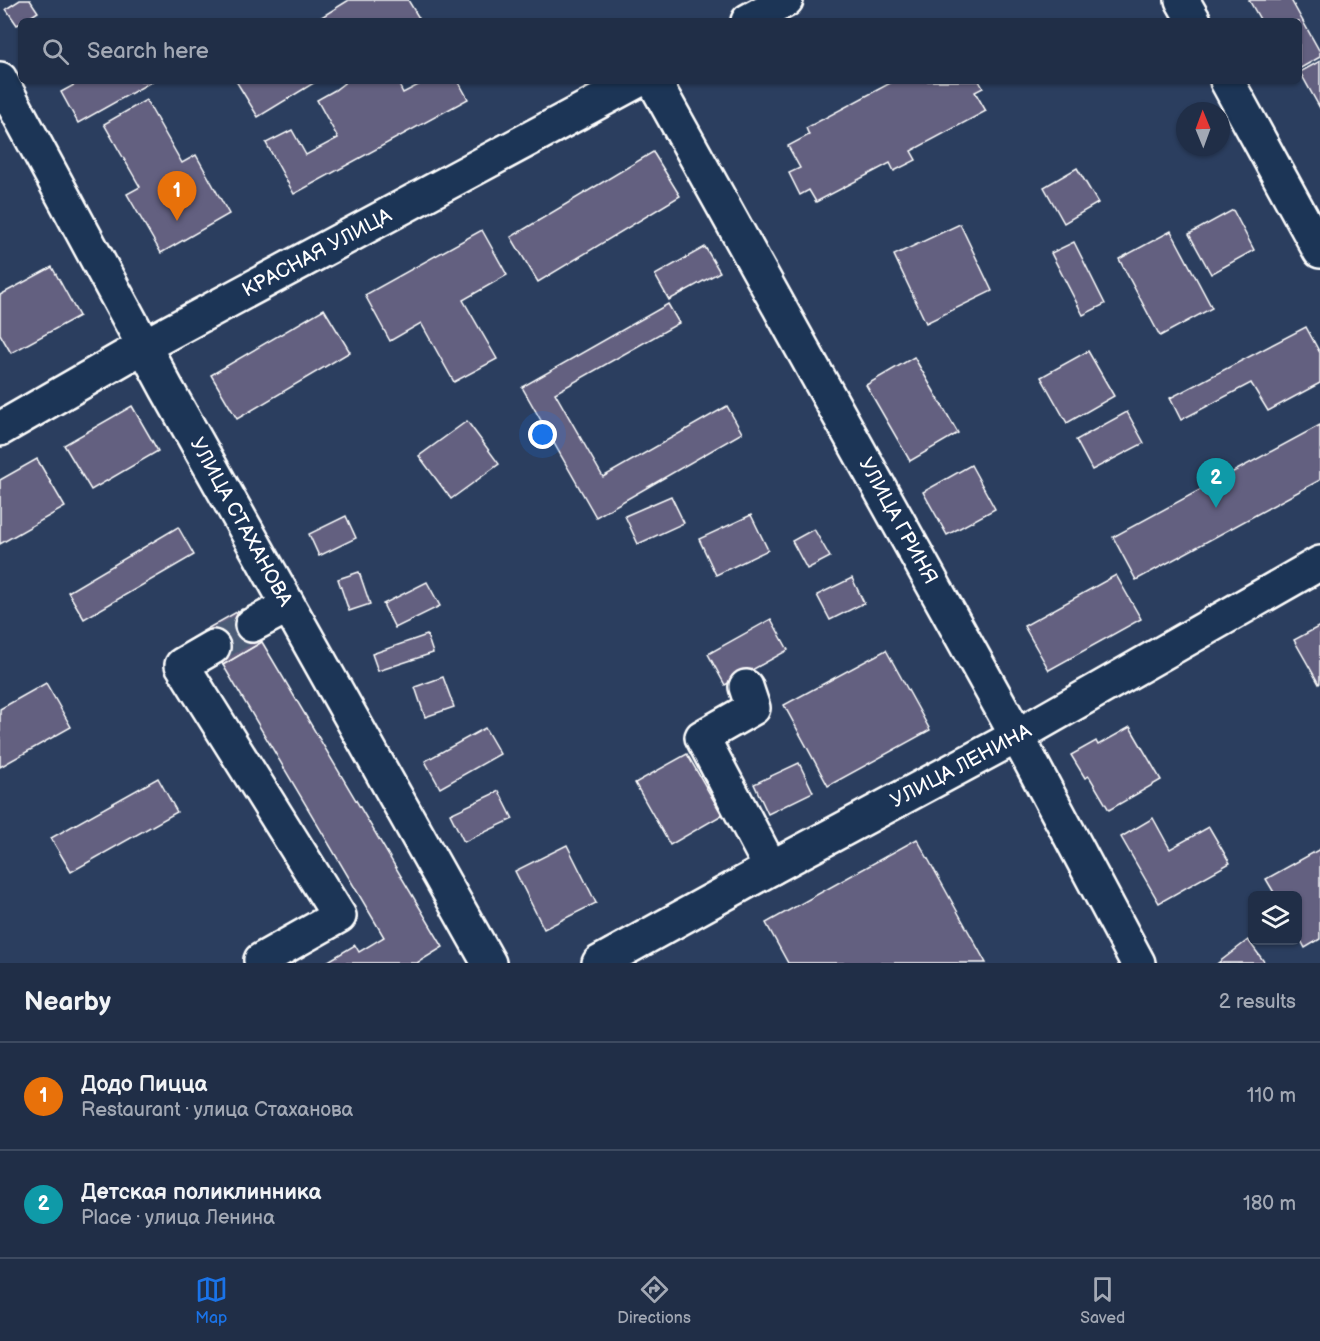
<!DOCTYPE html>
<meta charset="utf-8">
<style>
:root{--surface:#202e47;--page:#2d3a52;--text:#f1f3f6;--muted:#a2a8b4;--line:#3d4a60;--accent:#1a73e8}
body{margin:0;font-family:"Balsamiq Sans",sans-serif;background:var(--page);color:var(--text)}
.controls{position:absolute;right:18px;bottom:18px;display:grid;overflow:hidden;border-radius:9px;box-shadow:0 2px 4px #0004}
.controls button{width:54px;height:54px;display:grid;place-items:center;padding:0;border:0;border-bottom:2px solid var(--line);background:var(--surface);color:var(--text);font:30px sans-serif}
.compass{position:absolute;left:1176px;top:102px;width:54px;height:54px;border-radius:50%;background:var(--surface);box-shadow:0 2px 4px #0004;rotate:359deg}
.you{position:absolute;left:543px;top:435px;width:21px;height:21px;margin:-15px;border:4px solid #fff;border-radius:50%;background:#1a73e8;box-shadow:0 0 0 9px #1a73e833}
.badge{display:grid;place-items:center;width:39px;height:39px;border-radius:50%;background:var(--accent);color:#fff;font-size:20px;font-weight:700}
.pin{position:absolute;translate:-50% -50px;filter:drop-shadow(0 2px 3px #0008)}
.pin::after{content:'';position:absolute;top:32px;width:21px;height:18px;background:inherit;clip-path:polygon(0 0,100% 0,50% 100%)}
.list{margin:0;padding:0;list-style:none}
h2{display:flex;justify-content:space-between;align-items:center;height:78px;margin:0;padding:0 24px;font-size:26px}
h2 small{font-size:20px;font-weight:400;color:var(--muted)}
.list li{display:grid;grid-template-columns:39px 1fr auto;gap:18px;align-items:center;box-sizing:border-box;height:108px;padding:0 24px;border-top:2px solid var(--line)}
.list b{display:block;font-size:22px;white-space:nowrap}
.list p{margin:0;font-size:20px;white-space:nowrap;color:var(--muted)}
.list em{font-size:20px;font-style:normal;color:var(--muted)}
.icon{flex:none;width:33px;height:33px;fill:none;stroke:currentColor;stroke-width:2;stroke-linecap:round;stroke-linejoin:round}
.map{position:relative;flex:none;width:1320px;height:963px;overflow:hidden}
.search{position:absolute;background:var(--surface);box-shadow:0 2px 4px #0004;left:18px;right:18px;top:18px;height:66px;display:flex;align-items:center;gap:15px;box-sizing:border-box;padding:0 21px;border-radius:9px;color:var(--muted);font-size:22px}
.sheet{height:294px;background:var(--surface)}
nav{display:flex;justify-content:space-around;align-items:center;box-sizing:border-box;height:84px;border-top:2px solid var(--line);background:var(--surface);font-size:16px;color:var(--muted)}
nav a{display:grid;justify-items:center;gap:3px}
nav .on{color:var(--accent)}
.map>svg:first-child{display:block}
.building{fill:#646180;stroke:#fff;stroke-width:1.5}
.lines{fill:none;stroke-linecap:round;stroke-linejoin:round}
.minor-tunnel{stroke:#4b5b77;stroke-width:33;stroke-dasharray:33 16;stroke-linecap:butt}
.minor-casing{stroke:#fff;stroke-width:38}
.minor{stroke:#1d3557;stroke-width:33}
.labels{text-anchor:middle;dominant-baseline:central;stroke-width:4.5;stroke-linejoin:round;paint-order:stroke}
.street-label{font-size:20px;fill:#fff;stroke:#1d3557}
</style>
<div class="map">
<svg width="1320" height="963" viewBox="0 0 1320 963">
<rect width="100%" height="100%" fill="#2b3e5f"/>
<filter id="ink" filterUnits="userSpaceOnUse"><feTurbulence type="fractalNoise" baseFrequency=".0167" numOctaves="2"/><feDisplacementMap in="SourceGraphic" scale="12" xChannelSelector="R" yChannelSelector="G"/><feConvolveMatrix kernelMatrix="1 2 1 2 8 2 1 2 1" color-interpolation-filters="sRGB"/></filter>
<g filter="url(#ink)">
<g class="building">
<path d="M20,0H30L38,12L24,21H21V23L17,25L6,9Z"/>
<path d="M349,0H408L419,18L415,21H315Z"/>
<path d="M1249,0H1291L1320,52V57L1299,69V21H1261Z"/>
<path d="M1320,61V108L1300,72Z"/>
<path d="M81,81H153L78,123L61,92Z"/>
<path d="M236,81H317L258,117Z"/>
<path d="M347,81H397L403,93L426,81H458L468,99L294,194L266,143L292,130L306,155L338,138L317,100L335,90Z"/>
<path d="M894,81H979L983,88L975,92L986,111L911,151L916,160L894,171L890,163L816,202L809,190L800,195L789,173L800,168L788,146L809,135L806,128Z"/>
<path d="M146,100L182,163L196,155L229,214L161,253L127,194L140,187L104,124Z"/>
<path d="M653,152L680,196L538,282L511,237Z"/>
<path d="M1077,168L1098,203L1064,223L1044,187Z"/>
<path d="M1233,210L1254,250L1211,274L1189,234Z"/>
<path d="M960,224L992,291L926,323L894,255Z"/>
<path d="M482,230L507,275L463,300L497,359L454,382L421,323L390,341L365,295Z"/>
<path d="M1171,231L1212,308L1160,336L1119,259Z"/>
<path d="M1074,242L1105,304L1083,315L1051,253Z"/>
<path d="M705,247L720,272L669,300L655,275Z"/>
<path d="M52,267L79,316L11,353L0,334V295Z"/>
<path d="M668,304L679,323L555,393L603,477L727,406L742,433L596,517L522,387Z"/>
<path d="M324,309L350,352L237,419L211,375Z"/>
<path d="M1306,327L1320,353V383L1268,411L1251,383L1181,420L1170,398Z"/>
<path d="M1088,351L1114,396L1067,423L1041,377Z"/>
<path d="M914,357L958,433L910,461L866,385Z"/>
<path d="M132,406L158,451L91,490L64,445Z"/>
<path d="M1127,412L1144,443L1092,470L1076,440Z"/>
<path d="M467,421L499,464L451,499L419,456Z"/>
<path d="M1320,425V480L1136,580L1113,537Z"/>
<path d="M37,459L65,507L0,544V480Z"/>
<path d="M971,465L995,509L947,535L923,492Z"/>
<path d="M671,496L684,523L638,544L625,516Z"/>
<path d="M751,515L768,550L716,575L699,539Z"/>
<path d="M346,516L356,538L319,556L309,534Z"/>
<path d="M178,527L194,555L84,619L68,592Z"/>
<path d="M814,529L830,557L807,569L792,541Z"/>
<path d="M359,572L370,604L349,611L338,579Z"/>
<path d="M1116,575L1141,619L1049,670L1024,626Z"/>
<path d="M852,578L864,603L830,620L817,595Z"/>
<path d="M427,582L440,606L395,628L383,604Z"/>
<path d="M242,609L262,642L223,665L203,631Z"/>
<path d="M771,619L788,650L725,685L708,654Z"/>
<path d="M1320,626V683L1319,684L1294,640Z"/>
<path d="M427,635L433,653L378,671L372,654Z"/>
<path d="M262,642L443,947L417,963H325L355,945L359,952L384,937L223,665Z"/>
<path d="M886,650L930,730L828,786L784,705Z"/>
<path d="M443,677L454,707L425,717L415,687Z"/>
<path d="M46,683L71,727L0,767V709Z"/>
<path d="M1130,727L1161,780L1109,810L1089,776L1085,778L1071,755L1096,741L1098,745Z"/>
<path d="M485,728L500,754L440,788L425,761Z"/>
<path d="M687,754L722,815L670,845L635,783Z"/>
<path d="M799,763L813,792L768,814L754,784Z"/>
<path d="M158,778L177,812L71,872L51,838Z"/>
<path d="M499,791L513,819L464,842L450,814Z"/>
<path d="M1153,818L1170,849L1209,827L1230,863L1159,903L1121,837Z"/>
<path d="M917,839L986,963H788L766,923Z"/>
<path d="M567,845L596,903L544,929L515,871Z"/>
<path d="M1320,849V939L1305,948L1298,935V896H1276L1266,879Z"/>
<path d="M1248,940L1265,963H1218Z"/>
</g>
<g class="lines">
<path class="minor-tunnel" d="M213,647L252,625"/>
<defs>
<g id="minor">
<path d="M1182,0L1194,21"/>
<path d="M748,21L786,0"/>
<path d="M0,79L167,389L489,963"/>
<path d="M654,81L1017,736L1138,963"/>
<path d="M1227,81L1320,251"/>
<path d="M0,429L144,346L637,81"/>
<path d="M252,625L288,606"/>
<path d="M213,647L182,665L339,916L261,960"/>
<path d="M746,687L753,708L702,737L771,868"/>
<path d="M599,963L771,868L1017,736L1320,563"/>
</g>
</defs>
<use href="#minor" class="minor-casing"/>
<use href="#minor" class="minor"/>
</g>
</g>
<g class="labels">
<g class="street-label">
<text transform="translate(317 253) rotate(-28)">КРАСНАЯ УЛИЦА</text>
<text transform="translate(898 521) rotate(61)">УЛИЦА ГРИНЯ</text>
<text transform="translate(241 522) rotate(61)">УЛИЦА СТАХАНОВА</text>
<text transform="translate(961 766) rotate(-28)">УЛИЦА ЛЕНИНА</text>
</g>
</g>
</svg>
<div class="controls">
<button><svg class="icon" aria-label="layers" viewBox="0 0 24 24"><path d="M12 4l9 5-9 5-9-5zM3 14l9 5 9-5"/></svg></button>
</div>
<svg class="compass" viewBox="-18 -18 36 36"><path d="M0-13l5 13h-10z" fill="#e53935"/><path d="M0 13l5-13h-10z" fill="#a2a8b4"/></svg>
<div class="you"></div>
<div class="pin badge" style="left:177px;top:221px;background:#e8710a">1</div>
<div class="pin badge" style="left:1216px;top:508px;background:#0f9aa8">2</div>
<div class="search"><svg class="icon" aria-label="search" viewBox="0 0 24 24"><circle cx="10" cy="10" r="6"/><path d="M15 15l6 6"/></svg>Search here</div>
</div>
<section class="sheet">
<h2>Nearby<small>2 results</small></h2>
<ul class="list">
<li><span class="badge" style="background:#e8710a">1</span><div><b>Додо Пицца</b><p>Restaurant · улица Стаханова</p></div><em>110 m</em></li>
<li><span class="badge" style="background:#0f9aa8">2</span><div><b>Детская поликлинника</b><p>Place · улица Ленина</p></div><em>180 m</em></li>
</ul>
</section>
<nav>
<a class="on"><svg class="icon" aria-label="map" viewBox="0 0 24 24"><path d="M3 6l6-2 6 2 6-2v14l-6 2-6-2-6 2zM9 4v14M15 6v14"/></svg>Map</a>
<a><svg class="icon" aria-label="directions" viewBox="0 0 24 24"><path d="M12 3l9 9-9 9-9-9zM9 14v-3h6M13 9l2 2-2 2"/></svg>Directions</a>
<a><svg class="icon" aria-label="saved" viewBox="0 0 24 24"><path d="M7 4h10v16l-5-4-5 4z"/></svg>Saved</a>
</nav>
